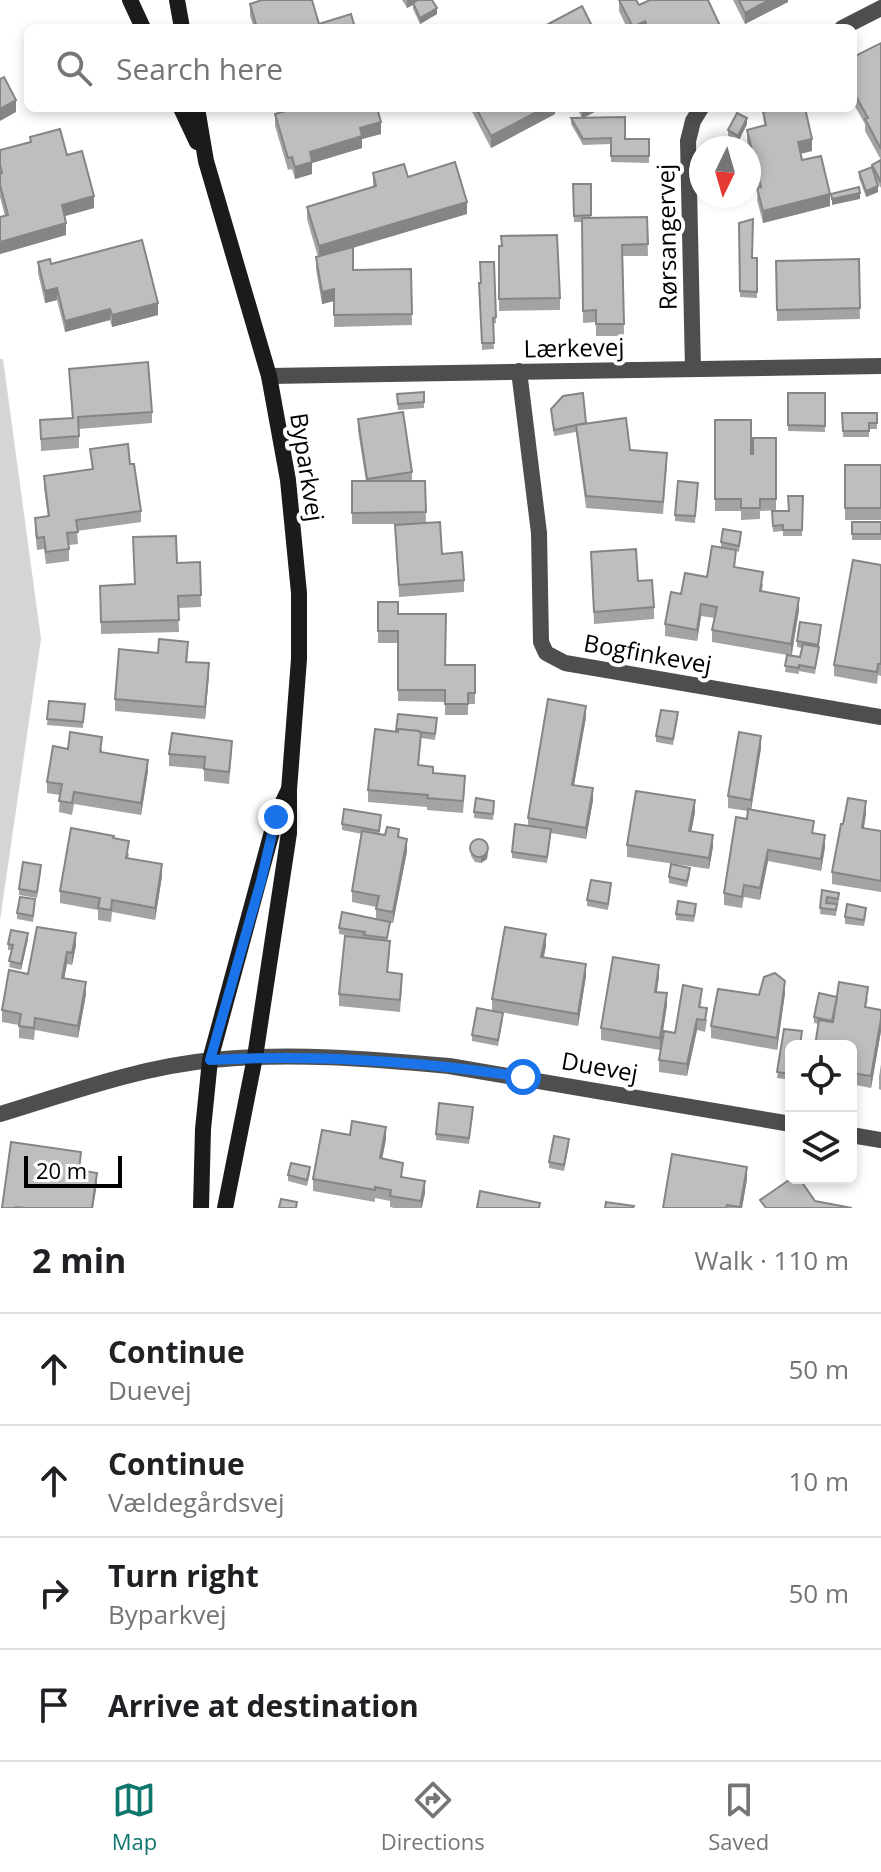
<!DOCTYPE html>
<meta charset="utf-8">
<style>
:root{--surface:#fff;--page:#f6f6f6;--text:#202124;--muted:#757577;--line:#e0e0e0;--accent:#0f766e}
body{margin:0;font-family:"Open Sans",sans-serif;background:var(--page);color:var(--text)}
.controls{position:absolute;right:24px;bottom:24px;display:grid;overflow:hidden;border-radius:12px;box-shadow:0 4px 12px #0003}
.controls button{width:72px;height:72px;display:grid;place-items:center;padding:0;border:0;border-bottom:2px solid var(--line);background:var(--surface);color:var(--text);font:40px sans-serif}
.compass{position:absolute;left:689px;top:136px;width:72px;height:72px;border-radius:50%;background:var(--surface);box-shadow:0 4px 12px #0003;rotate:185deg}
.scale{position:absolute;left:24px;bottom:20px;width:98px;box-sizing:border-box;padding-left:8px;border:4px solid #000;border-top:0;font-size:22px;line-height:28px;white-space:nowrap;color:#000;-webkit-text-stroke:6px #fff;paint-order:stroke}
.stop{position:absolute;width:24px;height:24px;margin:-18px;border:6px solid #1a73e8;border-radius:50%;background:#fff}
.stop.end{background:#1a73e8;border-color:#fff;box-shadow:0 2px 8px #0008}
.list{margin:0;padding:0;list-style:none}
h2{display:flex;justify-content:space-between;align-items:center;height:104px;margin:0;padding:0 32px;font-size:34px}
h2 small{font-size:26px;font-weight:400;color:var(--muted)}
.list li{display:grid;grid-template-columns:52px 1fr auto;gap:24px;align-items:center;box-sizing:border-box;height:112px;padding:0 32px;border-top:2px solid var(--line)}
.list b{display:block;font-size:30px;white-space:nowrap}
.list p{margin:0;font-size:26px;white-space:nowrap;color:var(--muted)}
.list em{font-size:26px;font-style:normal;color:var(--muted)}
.icon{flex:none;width:44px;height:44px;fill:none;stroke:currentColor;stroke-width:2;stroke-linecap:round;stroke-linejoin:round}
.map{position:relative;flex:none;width:881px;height:1208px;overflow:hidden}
.search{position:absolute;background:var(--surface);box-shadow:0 4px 12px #0003;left:24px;right:24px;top:24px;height:88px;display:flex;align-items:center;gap:20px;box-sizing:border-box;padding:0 28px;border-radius:12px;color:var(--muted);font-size:30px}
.sheet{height:552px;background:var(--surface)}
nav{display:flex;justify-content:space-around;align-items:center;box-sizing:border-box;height:112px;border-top:2px solid var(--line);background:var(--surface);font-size:22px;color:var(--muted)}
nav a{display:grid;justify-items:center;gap:4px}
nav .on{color:var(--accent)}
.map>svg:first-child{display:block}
.green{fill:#d5d5d5}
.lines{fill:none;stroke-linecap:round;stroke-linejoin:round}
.street{stroke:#4e4e4e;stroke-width:16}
.secondary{stroke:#1b1b1b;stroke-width:16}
.wall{fill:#a3a3a3}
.shaded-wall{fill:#858585}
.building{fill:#bebebe;stroke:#858585;stroke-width:2}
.route{stroke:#1a73e8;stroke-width:10}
.labels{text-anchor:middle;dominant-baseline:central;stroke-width:8;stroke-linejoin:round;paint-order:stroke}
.street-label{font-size:24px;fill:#000;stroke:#fff}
</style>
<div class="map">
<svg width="881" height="1208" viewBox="0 0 881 1208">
<rect width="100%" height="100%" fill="#fff"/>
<path class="green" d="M0,359H3L41,639L0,920Z"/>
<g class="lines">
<g class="street">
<path d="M842,28L881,8"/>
<path d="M693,369L688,141L693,121L701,108"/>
<path d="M519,371L539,533L541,642L546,653L565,663L881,717"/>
<path d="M269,376L881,366"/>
<path d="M0,1114C69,1093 140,1067 212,1060C290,1052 372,1059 449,1066L791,1124"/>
<path d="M851,1135L881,1140"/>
</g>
<g class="secondary">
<path d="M130,0L143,28"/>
<path d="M177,0L182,28"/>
<path d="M181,108L197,142"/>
<path d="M197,108L206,161L269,376L288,480L299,593V659L289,790V833L255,1057L225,1208"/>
<path d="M201,1208L203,1129L210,1060L276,817L288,791"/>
</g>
</g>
<g class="wall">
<path d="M402,0H432L437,14L420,24L413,9V5L407,8Z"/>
<path d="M619,0L639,5L721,28H627L619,11Z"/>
<path d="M733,0H788V2L745,24Z"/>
<path d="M250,4L319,24L355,28H254L250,16Z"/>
<path d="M881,43V188L875,177L878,192L866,197L859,178V172L872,168V165L881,160L865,131V124L853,103V57Z"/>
<path d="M470,108H557L555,109V114L491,148Z"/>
<path d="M577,108H602L584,118L625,139H649V163L611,162V144L583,145L571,124V118H582Z"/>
<path d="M763,112L812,151L801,154L802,160L830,206L763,223L757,200L758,188L747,141V130L764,125Z"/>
<path d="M275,114L381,134L362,139V148L312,163V174L295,179L292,169L288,170L275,126Z"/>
<path d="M747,124L738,142L728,136V130Z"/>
<path d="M30,137L67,155L94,208L64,216L66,235L0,254V217L5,216L0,197V150L30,142Z"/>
<path d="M373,173L408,177L467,214L353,247V270L411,269L412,325L334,327V301L322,304L316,269V257H318L307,219V207L373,187Z"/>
<path d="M573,184H591V218L647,217L648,256H623L624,336H596V322L583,323L582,222H574Z"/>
<path d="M739,223L752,258H757V298L740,297Z"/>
<path d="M499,246L560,298V310L499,311Z"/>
<path d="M859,259L860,319L777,321L776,261Z"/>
<path d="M38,262L51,264L158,315L112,327L110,320L65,332L57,300L45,303L38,273Z"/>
<path d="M494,262L496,323L493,324L494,349L482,350L479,289Z"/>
<path d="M69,369L152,412V423L79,429V448L41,451L40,420L72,418Z"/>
<path d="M424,392V408L398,410L397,394Z"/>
<path d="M788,393H825V432L788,431Z"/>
<path d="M551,409L586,423L630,450L667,465L663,514L586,508L576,432L554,436Z"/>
<path d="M842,413H877V429H869V437H843Z"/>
<path d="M358,419L412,472V481H425L426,523L442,554L464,580V592L399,597L395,525L407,524H352V481H366L358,431Z"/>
<path d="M715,420L751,454H753L776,438V510L760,511V519L741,520V511H715Z"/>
<path d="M90,449L130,464L141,511V522L77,531L78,544L69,545V561L46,564L44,549L37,550L35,530V518L48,517L44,488V476L92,469Z"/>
<rect x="845" y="465" width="36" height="55"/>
<path d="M698,489L695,523L675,521V515Z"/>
<path d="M803,496L802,536H783V531L773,532L772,511H789Z"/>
<rect x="852" y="522" width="29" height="18"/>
<path d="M741,538L739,552L736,551L735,567L763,584L762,592L799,610L792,655L800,657L802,648L797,647V641L821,631L815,674L799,671V674L785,672L787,655L712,642V630L715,618L701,616L697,641L665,636V624L681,594L707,577L721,547V542Z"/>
<path d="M591,552L638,581L654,607V619L594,624Z"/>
<path d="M200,562L201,607L178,608L179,632L101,634L100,586L134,584L177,563Z"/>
<path d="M881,565V676L878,675L877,684L834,676V665Z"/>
<path d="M378,602L398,614L445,665H475V704H468V715H445V702L398,701V643H378Z"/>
<path d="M188,653L187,662L209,675L205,719L115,711V699Z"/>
<path d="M49,701L85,704L83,728L47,725Z"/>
<path d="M398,714L437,724L435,740L421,738L419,765L465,788L463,813L427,810V807L368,802V790L396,732Z"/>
<path d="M586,717L574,785L593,800L586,839L551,833L547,863L512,858V852L528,826V818Z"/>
<path d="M678,718L673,745L656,742V736Z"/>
<path d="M761,748L751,809L814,833L825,847L821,871L768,861L760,900L744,897L742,908L724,905V893L748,811L728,808V796Z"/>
<path d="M68,749H102V752L148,771L141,815L74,804L72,815L59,812L60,795L47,793V782Z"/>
<path d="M232,752L229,784L204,781V769L169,766V754Z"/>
<path d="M494,807L493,820L474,818V812Z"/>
<path d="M695,812L691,832L713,847L709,869L627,857V845Z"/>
<path d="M866,813L864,828L881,831V892L832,884V872L843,824Z"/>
<path d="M381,821L379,834L399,838L407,851L393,923H390L387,940L390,952L388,972L402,986L400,1012L339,1006V994L357,937L339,934V928L376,919V907L352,902V891L362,834L342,830V824Z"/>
<path d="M471,850L488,852L487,859L481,863L475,862L471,856Z"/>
<path d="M129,853L128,859L162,876L155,920L112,912L111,922L98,920V910L60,903V891Z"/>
<path d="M41,871L37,898L19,895V889Z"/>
<path d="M690,874L687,887L669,883V877Z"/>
<path d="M611,889L608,910L587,906V900Z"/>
<path d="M822,890L839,899L838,905H837L836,916L820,914Z"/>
<path d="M35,905L33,922L17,919V913Z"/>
<path d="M696,910L694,922L676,920V914Z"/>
<path d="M866,914L864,926L845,924V917Z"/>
<path d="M28,939L21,970L9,967L12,950H8V944Z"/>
<path d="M76,945L72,965L67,964L64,978L86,994L78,1038L35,1030L34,1040L19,1038V1025L2,1022V1010L28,974Z"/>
<path d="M546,946L544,957L586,976L578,1026L494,1011L503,1019L498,1046L472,1041V1035L492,1011V999Z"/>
<path d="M659,976L657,992L667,1005L660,1050L601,1040V1028Z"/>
<path d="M785,993L777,1050L711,1038V1026Z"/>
<path d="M837,997L868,999L866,1007L881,1010V1031L871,1088L851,1084V1046L819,1024L814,1023V1017Z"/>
<path d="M702,1001L700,1007L707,1020L705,1032L697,1030L687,1076L659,1072V1060L675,1033Z"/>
<path d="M784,1029L802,1031L801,1046H791V1080L777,1078Z"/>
<path d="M881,1064V1090L879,1089V1077Z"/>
<path d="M473,1113L469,1144L436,1140V1134Z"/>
<path d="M350,1135L386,1139L382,1159L403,1177L425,1193L422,1208H394L390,1207V1201L375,1198V1202L313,1191V1179Z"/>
<path d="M569,1145L564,1171L549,1168V1162Z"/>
<path d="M310,1173L307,1186L288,1181V1175Z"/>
<path d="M747,1179L742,1208H663Z"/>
</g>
<g class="shaded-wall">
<path d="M407,0H422L407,8Z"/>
<path d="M769,0H788V2L745,24V13Z"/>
<path d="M437,8V14L420,24V18Z"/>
<path d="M645,21V28H633V27Z"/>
<path d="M16,100V112L0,121V109Z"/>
<path d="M544,108H557L555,109V114L491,148V136Z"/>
<path d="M582,108H602L582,118Z"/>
<path d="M747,118V124L738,142V136Z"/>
<path d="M381,122V134L362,139V148L312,163V174L295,179V167L310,152L360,128Z"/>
<path d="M812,139V151L798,154V142Z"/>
<path d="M878,186V192L866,197V191Z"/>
<path d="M860,193V199L832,205V199Z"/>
<path d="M830,194V206L763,223V211Z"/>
<path d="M94,196V208L62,217V205Z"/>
<path d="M467,202V214L319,258V246Z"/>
<path d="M66,223V235L0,254V242Z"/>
<path d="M57,288V300L45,303V291Z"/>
<path d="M334,289V301L322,304V292Z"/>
<path d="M158,303V315L112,327V315Z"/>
<path d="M110,309V320L65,332V321Z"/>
<path d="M799,598V610L791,656V644Z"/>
<path d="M701,604V616L697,641V630Z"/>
<path d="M209,663V675L205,719V707Z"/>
<path d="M586,706V717L572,796V785Z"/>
<path d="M761,736V748L751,811V800Z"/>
<path d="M148,760V771L141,815V803Z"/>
<path d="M593,788V800L586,839V828Z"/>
<path d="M695,800V812L689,843V831Z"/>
<path d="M866,801V813L862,839V828Z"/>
<path d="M713,835V847L709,869V858Z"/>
<path d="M825,835V847L821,871V859Z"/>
<path d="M407,839V851L393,923V912Z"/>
<path d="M488,846L487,859L481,863V857Z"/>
<path d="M768,850V861L760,900V888Z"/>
<path d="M162,864V876L155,920V908Z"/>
<path d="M28,933V939L21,970V964Z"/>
<path d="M76,933V945L72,965V953Z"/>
<path d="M546,934V946L541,968V957Z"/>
<path d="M67,952V964L62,990V978Z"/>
<path d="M586,964V976L578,1026V1014Z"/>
<path d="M659,965V976L655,1004V992Z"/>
<path d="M785,981V993L777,1050V1038Z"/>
<path d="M86,982V994L78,1038V1026Z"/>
<path d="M667,993V1005L660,1050V1038Z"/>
<path d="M697,1019V1030L687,1076V1064Z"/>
<path d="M881,1019V1031L871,1088V1076Z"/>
<path d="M386,1127V1139L380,1170V1158Z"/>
<path d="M747,1167V1179L742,1208H740Z"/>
<path d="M97,1173V1184L93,1208H92Z"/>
<path d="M425,1181V1193L421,1208V1201Z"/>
</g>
<g class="building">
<path d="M262,0H312L319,24L351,14L355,28H257L250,4Z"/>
<path d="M418,0H432L437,8L420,18L413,3Z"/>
<path d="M619,0H636L639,5L650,0H708L721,28H648L645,21L633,27Z"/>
<path d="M739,0H769L745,13Z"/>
<path d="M582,6L593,28H541Z"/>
<path d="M881,43V149L865,119L868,118L853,91V57Z"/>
<path d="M4,77L16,100L0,109V79Z"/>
<path d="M297,108H377L381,122L360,128L362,136L310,152L312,162L295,167L292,157L288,158L275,114Z"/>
<path d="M476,108H544L491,136Z"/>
<path d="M782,108H805L812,139L798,142L802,160L821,156L830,194L763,211L757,188L761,187L747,130L766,125L763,112Z"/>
<path d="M737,113L747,118L738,136L728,130Z"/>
<path d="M625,117V139H649V156H611V138L583,139L571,118Z"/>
<path d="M60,129L67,155L82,151L94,196L62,205L66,223L0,242V217L8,215L0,185V173H2L0,164V150L31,142L30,137Z"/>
<path d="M881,160V182L872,165Z"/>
<path d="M455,162L467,202L319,246L307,207L376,186L373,173L404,164L408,177Z"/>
<path d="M872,167L878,186L866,191L859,172Z"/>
<path d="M573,184H591V215L574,216Z"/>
<path d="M859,187L860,193L832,199L831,194Z"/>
<path d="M647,217L648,244L622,245L624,324H596V310L583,311L582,218Z"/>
<path d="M753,219L752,258H757V292L740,291L739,223Z"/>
<path d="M557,235L560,298L499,299V246H502L501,236Z"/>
<path d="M142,240L158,303L112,315L110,309L65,321L57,288L45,291L38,262L50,259L51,264Z"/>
<path d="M353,247V270L411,269L412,314L334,315V289L322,292L316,257Z"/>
<path d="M859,259L860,308L777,310L776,261Z"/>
<path d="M480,262H494L496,317L493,318L494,343H482L479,283H481Z"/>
<path d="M148,362L152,412L78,417L79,436L41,439L40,420L73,418L69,369Z"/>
<path d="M424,392V402L398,404L397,394Z"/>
<path d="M583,393L586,423L554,430L551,409L563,396Z"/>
<path d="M788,393H825V426L788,425Z"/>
<path d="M403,412L412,472L367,479L358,419Z"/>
<path d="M842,413H877V423H869V431H843Z"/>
<path d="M626,418L630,450L667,453L663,502L586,496L576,425Z"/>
<path d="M715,420H751V454H753V438H776V499H760V508H741V499H715Z"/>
<path d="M128,444L130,464H134L141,511L76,520L78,532L67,533L69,549L46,552L44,537L37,538L35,518L49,516L44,476L93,469L90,449Z"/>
<rect x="845" y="465" width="36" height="43"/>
<path d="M352,481H425L426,512L352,513Z"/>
<path d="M678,481L698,483L695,516L675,515Z"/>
<path d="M788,496H803L802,530H783V525L773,526L772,511H789Z"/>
<path d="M440,522L442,554L462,552L464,580L399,585L395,525Z"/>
<rect x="852" y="522" width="29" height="12"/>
<path d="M723,529L741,532L739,546L721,542Z"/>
<path d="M176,536L177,563L200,562L201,595L178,596L179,620L101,622L100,586L135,584L133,537Z"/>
<path d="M712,546L736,550L734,567L763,572L760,591L799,598L791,644L712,630L717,607L701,604L697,630L665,624L671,592L681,594L685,573L707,577Z"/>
<path d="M636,549L638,581L652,580L654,607L594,612L591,552Z"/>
<path d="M853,560L881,565V664H878L877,672L834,665Z"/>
<path d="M378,602H398V614H446L445,665H475V693H468V704H445V690H398V631H378Z"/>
<path d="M800,622L821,625L818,645L797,641Z"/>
<path d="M159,639L188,642L186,662L209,663L205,707L115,699L119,649L158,653Z"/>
<path d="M803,644L819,647L815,668L799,665V668L785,666L787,655L800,657Z"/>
<path d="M548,699L586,706L572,785L593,788L586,828L528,818Z"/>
<path d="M49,701L85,704L83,722L47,719Z"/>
<path d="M661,710L678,712L673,739L656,736Z"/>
<path d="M398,714L437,718L435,734L420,732L419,731L398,729V730H396Z"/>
<path d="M375,729L398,732V729L419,731L421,734L418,765L433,767V773L465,776L463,801L427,798L428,795L368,790Z"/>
<path d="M70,732L102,737L100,752L148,760L141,803L74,792L72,803L59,801L62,784L47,782L53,746L68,749Z"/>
<path d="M739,732L761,736L751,800L728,796Z"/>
<path d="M172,733L232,741L229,772L204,769L205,757L169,754Z"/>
<path d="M636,791L695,800L689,831L713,835L709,858L627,845Z"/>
<path d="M476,798L494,801L493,814L474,812Z"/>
<path d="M848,798L866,801L862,828L881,831V881L832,872L841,824H843Z"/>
<path d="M344,809L381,815L379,831L342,824Z"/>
<path d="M748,809L814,821L812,833L825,835L821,859L768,850L760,888L744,885L742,897L724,893L736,817L747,819Z"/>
<path d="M515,824L551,829L547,857L512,852Z"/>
<path d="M387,827L399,829L398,837L407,839L393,912L376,909L379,896L352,891L362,831L385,835Z"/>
<path d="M71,828L114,836L113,838L129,841L126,858L162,864L155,908L112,900L111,910L98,908L100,898L60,891Z"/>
<circle cx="479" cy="848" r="9"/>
<path d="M23,862L41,865L37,892L19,889Z"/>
<path d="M671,864L690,868L687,881L669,877Z"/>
<path d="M591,880L611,883L608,904L587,900Z"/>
<path d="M822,890L839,893L838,899L827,897L826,903L837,904L836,910L820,908Z"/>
<path d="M20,897L35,899L33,916L17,913Z"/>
<path d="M678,901L696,904L694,916L676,914Z"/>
<path d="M847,904L866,908L864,920L845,917Z"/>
<path d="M342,912L390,922L387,938L364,935L365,932L339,928Z"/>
<path d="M37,927L76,933L72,953L67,952L62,978L86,982L78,1026L35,1018L34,1028L19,1026L21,1014L2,1010L9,970L28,974Z"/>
<path d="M505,927L546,934L541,957L586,964L578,1014L492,999Z"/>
<path d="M11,930L28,933L21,964L9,961L13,945L8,944Z"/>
<path d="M345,936L390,941L387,972L402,974L400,1000L339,994Z"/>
<path d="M613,957L659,965L655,992L667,993L660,1038L601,1028Z"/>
<path d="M775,973L785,981L777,1038L711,1026L718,989L759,995L764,977Z"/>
<path d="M839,982L868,987L865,1007L881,1010V1019L871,1076L851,1073V1046H815L819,1020L833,1022Z"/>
<path d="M683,985L702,989L699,1007L707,1008L705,1020L697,1019L687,1064L659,1060L664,1031L675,1033Z"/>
<path d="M819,993L837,997L832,1021L814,1017Z"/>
<path d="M477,1008L503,1013L498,1040L472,1035Z"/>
<path d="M784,1029L802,1031L800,1046H791V1074L777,1072Z"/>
<path d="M439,1103L473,1107L469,1138L436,1134Z"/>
<path d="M352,1121L386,1127L380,1158L403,1163L401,1177L425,1181L421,1201L390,1196L391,1190L375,1187V1190L313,1179L322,1130L350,1135Z"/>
<path d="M554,1136L569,1139L564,1165L549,1162Z"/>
<path d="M11,1142L81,1152L79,1170L97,1173L92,1208H26L16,1207V1208H2Z"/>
<path d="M672,1154L747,1167L740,1207L727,1205L726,1208H663Z"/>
<path d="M291,1163L310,1167L307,1180L288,1175Z"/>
<path d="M792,1178H799L815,1201L852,1208H766L760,1200Z"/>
<path d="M480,1191L540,1203L539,1208H477Z"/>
<path d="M281,1199L297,1202L296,1208H279Z"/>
<path d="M606,1202L634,1206L633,1208H605Z"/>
</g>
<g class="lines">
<path class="route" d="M276,817L261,881L210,1060C315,1054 419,1061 523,1077"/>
</g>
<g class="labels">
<g class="street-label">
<text transform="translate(666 237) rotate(-91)">Rørsangervej</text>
<text transform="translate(574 347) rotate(-1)">Lærkevej</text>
<text transform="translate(308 467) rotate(81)">Byparkvej</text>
<text transform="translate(648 653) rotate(10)">Bogfinkevej</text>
<text transform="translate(600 1066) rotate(10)">Duevej</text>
</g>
</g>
</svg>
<div class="controls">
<button><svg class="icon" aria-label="locate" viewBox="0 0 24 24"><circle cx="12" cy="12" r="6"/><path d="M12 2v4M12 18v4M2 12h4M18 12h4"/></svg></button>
<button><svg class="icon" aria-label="layers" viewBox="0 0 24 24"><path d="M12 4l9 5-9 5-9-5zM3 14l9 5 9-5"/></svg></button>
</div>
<svg class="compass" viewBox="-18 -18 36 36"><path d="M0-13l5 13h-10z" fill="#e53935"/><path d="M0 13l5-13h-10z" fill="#757577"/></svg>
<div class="scale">20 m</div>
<div class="stop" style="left:523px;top:1077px"></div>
<div class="stop end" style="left:276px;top:817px"></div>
<div class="search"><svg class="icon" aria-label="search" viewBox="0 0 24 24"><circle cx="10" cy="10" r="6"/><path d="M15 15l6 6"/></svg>Search here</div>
</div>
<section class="sheet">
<h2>2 min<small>Walk · 110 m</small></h2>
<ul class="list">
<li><svg class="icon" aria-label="ahead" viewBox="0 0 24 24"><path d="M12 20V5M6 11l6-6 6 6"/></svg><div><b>Continue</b><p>Duevej</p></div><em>50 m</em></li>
<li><svg class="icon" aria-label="ahead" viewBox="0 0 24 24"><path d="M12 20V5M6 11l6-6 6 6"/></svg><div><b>Continue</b><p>Vældegårdsvej</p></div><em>10 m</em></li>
<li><svg class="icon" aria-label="right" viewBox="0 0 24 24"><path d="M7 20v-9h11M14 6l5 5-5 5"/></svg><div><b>Turn right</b><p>Byparkvej</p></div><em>50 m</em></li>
<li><svg class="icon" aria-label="arrive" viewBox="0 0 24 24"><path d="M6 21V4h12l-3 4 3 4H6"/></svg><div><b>Arrive at destination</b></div></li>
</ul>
</section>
<nav>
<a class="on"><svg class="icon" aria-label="map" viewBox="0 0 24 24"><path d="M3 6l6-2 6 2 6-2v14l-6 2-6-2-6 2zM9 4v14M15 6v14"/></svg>Map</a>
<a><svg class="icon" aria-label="directions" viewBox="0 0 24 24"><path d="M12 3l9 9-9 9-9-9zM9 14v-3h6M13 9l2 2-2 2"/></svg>Directions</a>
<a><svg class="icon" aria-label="saved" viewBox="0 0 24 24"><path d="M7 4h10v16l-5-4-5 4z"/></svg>Saved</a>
</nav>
